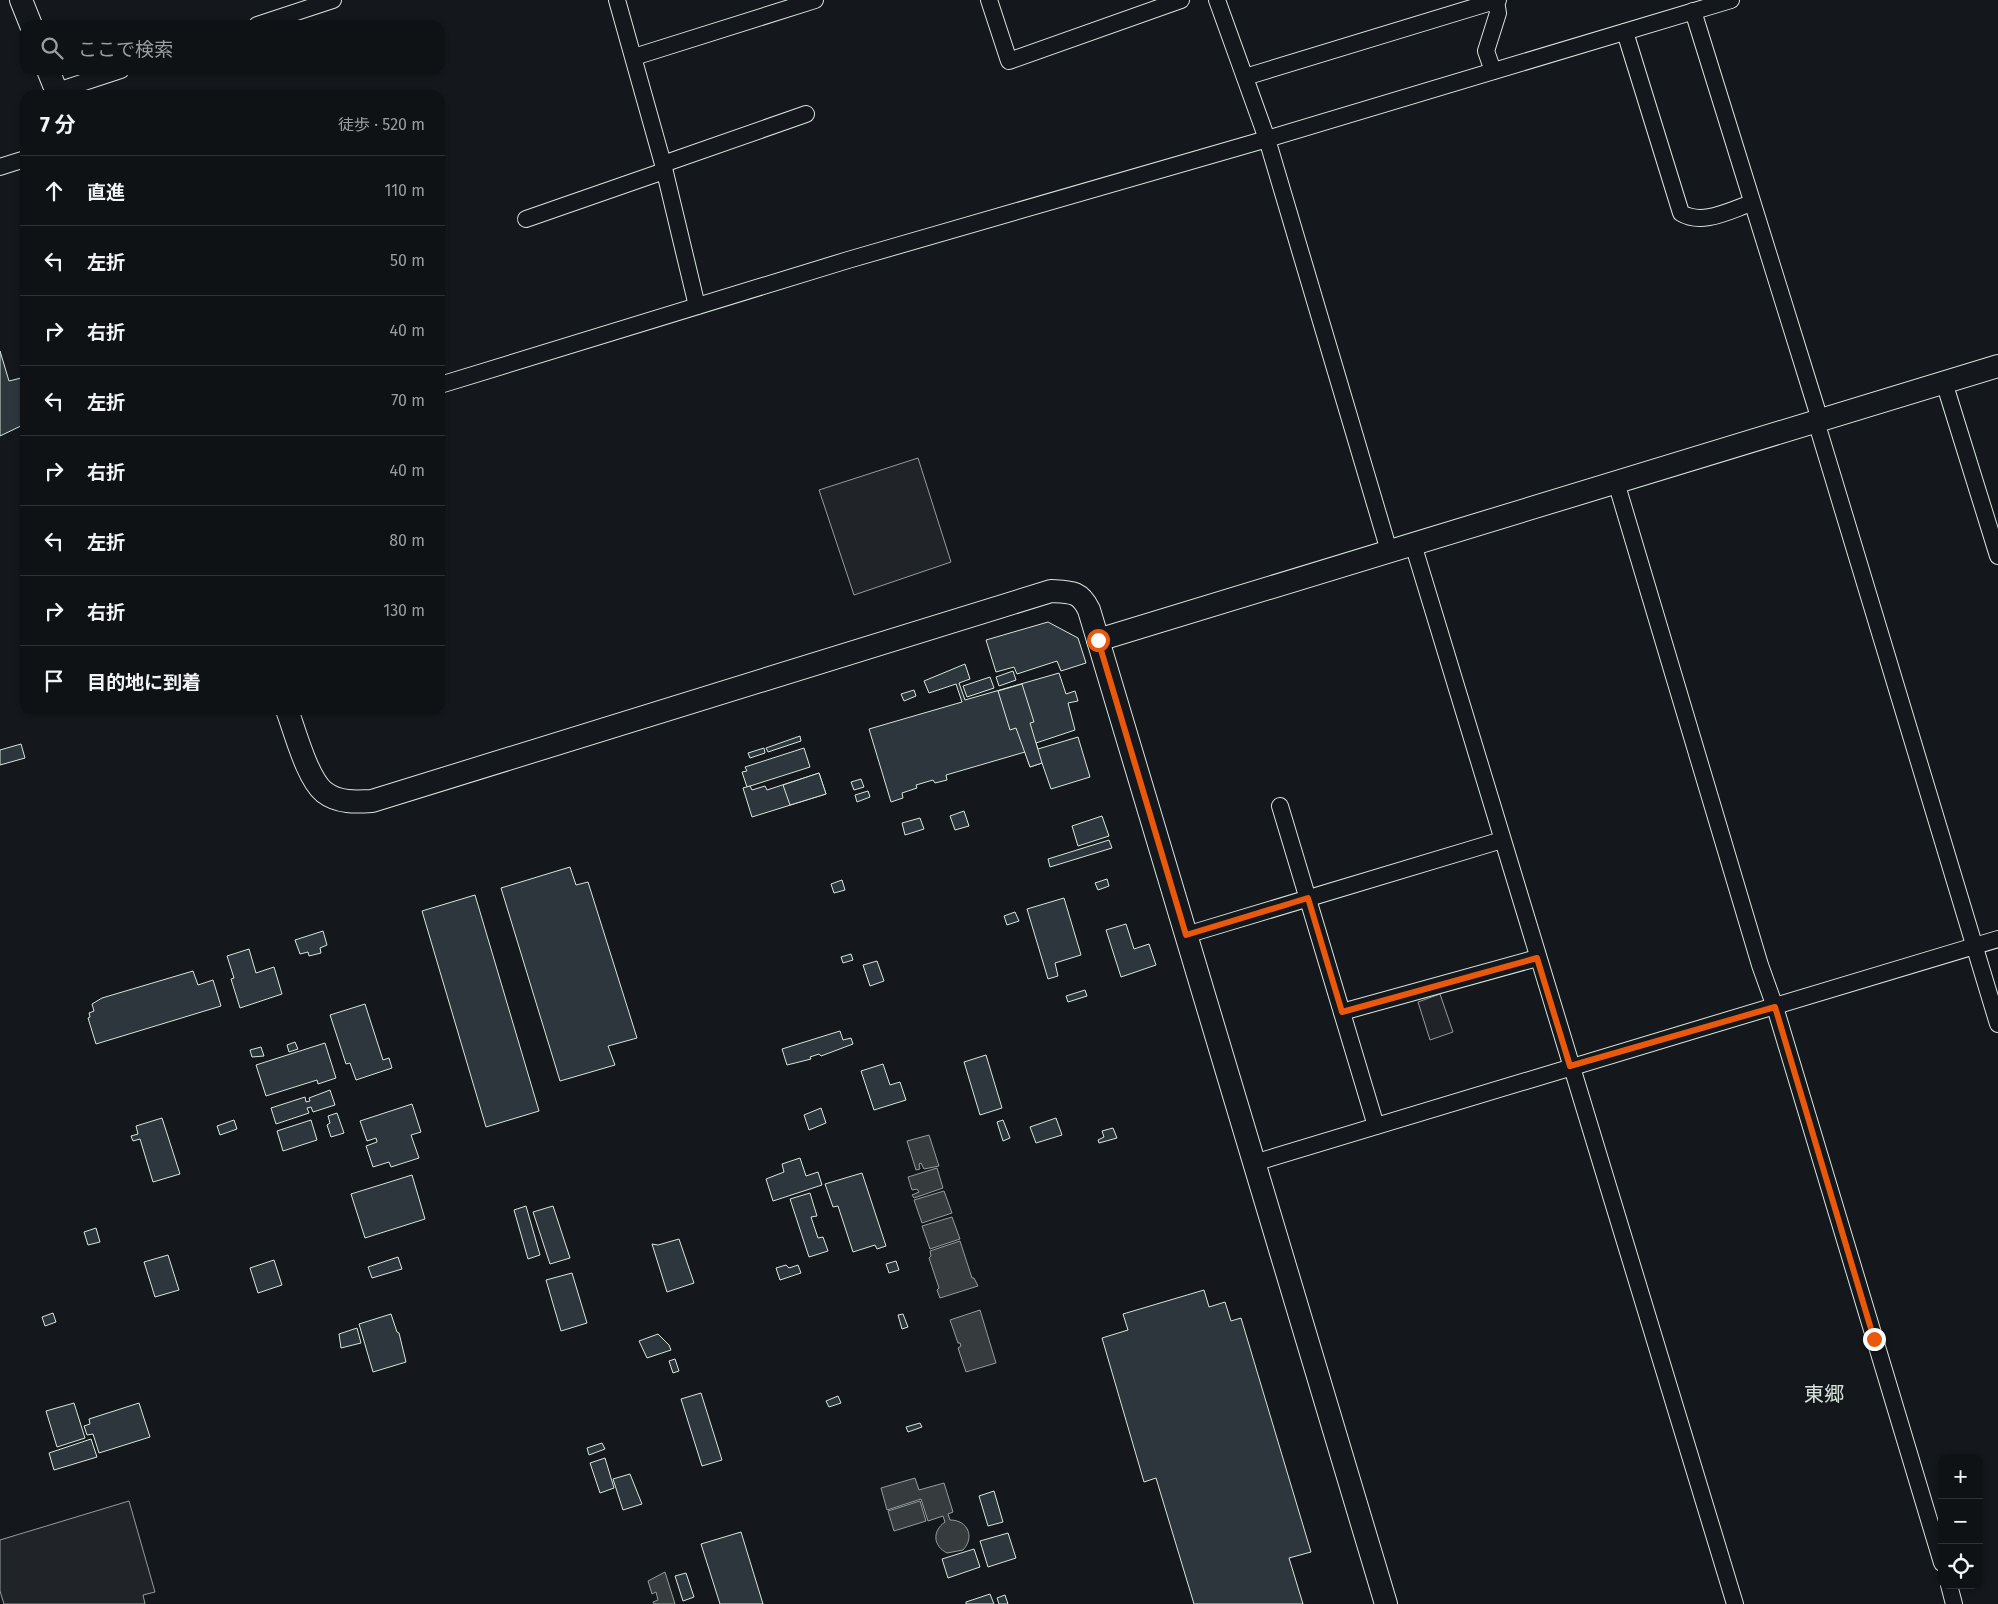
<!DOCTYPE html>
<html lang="ja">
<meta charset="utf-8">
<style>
:root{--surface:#0f1215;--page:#181b1e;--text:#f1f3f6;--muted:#9b9ea0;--line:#2f3234}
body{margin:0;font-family:"Fira Sans","Noto Sans JP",sans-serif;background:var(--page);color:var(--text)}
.controls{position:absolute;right:15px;bottom:15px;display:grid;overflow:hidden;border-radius:10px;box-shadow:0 1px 4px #0004}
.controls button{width:45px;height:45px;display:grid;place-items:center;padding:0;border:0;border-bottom:1px solid var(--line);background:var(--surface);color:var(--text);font:25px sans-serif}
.stop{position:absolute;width:15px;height:15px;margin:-11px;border:4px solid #ea580c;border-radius:50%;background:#fff}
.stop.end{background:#ea580c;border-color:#fff;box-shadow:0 1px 5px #0008}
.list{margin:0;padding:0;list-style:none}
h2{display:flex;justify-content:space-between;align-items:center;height:65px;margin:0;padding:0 20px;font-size:21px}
h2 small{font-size:16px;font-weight:400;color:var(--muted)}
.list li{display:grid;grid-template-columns:32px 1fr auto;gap:15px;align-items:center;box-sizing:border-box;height:70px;padding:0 20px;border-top:1px solid var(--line)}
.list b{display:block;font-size:19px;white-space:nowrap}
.list em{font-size:16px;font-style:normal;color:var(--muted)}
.icon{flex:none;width:28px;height:28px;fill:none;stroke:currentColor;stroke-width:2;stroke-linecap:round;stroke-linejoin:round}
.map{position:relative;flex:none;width:1998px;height:1604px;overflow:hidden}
.search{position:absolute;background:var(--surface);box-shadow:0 1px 4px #0004;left:20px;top:20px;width:425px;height:55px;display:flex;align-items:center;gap:12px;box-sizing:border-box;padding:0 18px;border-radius:15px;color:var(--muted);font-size:19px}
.panel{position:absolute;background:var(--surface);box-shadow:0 1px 4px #0004;left:20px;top:90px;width:425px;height:625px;border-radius:15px}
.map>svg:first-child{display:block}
.green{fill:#202428;stroke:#939e99}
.water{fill:#363b3e;stroke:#939e99}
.building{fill:#2c363c;stroke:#d8e6dc}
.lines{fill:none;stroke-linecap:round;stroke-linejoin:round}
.street-casing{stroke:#d8e6dc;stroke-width:18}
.secondary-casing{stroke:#d8e6dc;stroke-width:24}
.street{stroke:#14181c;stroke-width:16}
.secondary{stroke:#14181c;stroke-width:22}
.route{stroke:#ea580c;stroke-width:6}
.labels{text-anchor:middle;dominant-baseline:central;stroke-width:4;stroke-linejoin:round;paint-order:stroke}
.quarter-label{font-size:20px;fill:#d8e6dc;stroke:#14181c}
</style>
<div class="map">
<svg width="1998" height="1604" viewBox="0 0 1998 1604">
<rect width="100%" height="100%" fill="#14181c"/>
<g class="green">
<path d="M918,458L951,562L854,595L819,490Z"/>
<path d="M1440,994L1453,1032L1430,1040L1418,1002Z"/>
<path d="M129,1501L155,1592L143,1595L145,1604H4L0,1591V1540Z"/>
</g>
<g class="water">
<path d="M929,1135L939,1166L924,1169L921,1163L919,1164L920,1169L916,1170L907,1141Z"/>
<path d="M937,1168L943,1188L914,1198L912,1195L919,1192L917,1189L912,1190L908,1177Z"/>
<path d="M944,1191L952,1213L922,1223L914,1200Z"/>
<path d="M952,1217L960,1239L930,1249L922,1226Z"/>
<path d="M960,1241L972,1278H974L978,1286L940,1298L937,1290L939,1288L929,1258L931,1256L930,1251Z"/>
<path d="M980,1310L996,1363L966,1372L958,1348L961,1346L960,1343H958L950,1320Z"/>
<path d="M915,1478L919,1490L944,1483L953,1512L948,1514L950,1520C968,1520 975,1537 963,1550L947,1553C933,1546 932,1531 945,1522L943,1516L928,1521L921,1499L887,1510L881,1488Z"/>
<path d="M920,1501L926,1521L894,1531L888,1511Z"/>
<path d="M665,1572L675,1604H654L653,1602L658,1600L656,1592L652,1594L648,1581Z"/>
</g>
<g class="building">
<path d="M0,351L9,381L25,377V424L0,436Z"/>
<path d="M1048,622L1078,638L1086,663L1061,671L1057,661L1017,674L1014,667L996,672L986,640Z"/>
<path d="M965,664L970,679L959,683L965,700L1059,673L1066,694L1075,691L1078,701L1068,703L1075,730L1036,743L1038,749L1078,737L1090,777L1051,789L1042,763L1030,767L1025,752L946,775L947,780L935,783L933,780L916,785L917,788L902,793L903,798L891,802L869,729L962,702L956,684L929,693L924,681Z"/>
<path d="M1013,671L1016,680L999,686L996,677Z"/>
<path d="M990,677L994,688L967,697L963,686Z"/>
<path d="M1022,684L1034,722L1030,723L1042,763L1030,767L1016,728L1010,730L998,691Z"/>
<path d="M914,690L916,696L904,701L901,694Z"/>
<path d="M800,736L801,741L768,752L766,748Z"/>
<path d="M21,744L25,758L0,765V750Z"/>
<path d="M764,748L765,753L750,758L748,753Z"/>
<path d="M804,748L810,767L747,787L742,772L747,771L745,767Z"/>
<path d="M819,773L826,794L752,817L743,788L750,786L752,790L765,786L767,790Z"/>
<path d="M819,773L826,794L790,805L783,785Z"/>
<path d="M861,779L864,787L854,790L851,782Z"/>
<path d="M868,791L870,797L857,802L855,795Z"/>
<path d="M964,811L969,826L955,830L950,816Z"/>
<path d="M1102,816L1109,836L1078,846L1072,826Z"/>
<path d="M920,818L924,829L905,835L902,823Z"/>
<path d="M1109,840L1112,848L1050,867L1048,859Z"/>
<path d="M570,867L576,885L588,882L637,1038L608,1046L615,1065L560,1081L501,888Z"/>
<path d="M1107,879L1109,886L1098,890L1095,883Z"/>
<path d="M842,880L845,890L834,893L831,884Z"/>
<path d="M475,895L539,1111L486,1127L422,911Z"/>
<path d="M1064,898L1081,955L1055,963L1058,976L1048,979L1027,909Z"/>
<path d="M1015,912L1019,921L1007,925L1004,916Z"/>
<path d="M1126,924L1134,949L1149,944L1156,965L1121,977L1106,930Z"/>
<path d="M323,931L327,945L320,948L321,953L309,956L308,952L300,954L295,940Z"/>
<path d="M249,949L256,973L274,967L282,994L240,1008L231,979L234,978L227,956Z"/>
<path d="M851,954L853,960L843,963L841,957Z"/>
<path d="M877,961L884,981L870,986L863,965Z"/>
<path d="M193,971L198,985L213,980L221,1006L96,1044L88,1018L90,1017L89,1013L94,1011L92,1004L102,998Z"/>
<path d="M1085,990L1087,996L1068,1002L1066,996Z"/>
<path d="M365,1004L383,1060L389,1058L392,1068L356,1080L350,1063L346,1064L330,1015Z"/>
<path d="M840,1031L843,1040L851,1038L853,1044L821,1056L819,1054L810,1057L811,1059L787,1065L782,1049Z"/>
<path d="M295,1042L298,1049L289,1052L287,1045Z"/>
<path d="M325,1043L336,1078L318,1084L317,1080L266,1096L256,1065Z"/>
<path d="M261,1047L264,1056L252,1057L250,1050Z"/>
<path d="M986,1055L1002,1108L980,1115L964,1062Z"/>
<path d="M883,1064L890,1085L900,1082L906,1100L874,1110L861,1071Z"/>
<path d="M330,1090L335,1105L313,1112L311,1107L307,1108L309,1113L276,1124L271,1108L305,1097L306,1102L310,1101L309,1098Z"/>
<path d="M412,1104L421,1132L411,1135L419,1158L391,1167L389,1162L373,1167L366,1146L377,1142L376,1138L367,1141L360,1121Z"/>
<path d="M821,1108L826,1123L809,1130L804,1115Z"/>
<path d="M337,1113L344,1133L331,1137L327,1125L330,1123L328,1116Z"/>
<path d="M162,1118L180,1174L153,1182L140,1139L133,1141L131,1136L138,1134L136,1126Z"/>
<path d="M1056,1118L1062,1135L1036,1143L1030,1127Z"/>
<path d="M234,1120L237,1129L220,1135L217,1126Z"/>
<path d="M311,1120L317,1140L283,1151L277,1131Z"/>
<path d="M1003,1120L1010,1138L1003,1141L997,1122Z"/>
<path d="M1113,1128L1117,1138L1099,1143L1098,1140L1104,1137L1102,1131Z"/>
<path d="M800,1158L806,1176L818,1172L822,1185L773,1201L766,1179L784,1172L782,1164Z"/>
<path d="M862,1173L886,1246L877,1249L875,1245L853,1252L838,1206L833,1207L825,1184Z"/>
<path d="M412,1175L425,1219L365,1238L351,1194Z"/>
<path d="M810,1193L817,1216L811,1217L818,1238L823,1237L828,1251L809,1257L790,1199Z"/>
<path d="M526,1206L540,1255L528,1259L514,1210Z"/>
<path d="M553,1206L570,1258L550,1264L533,1212Z"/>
<path d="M96,1228L100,1242L88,1245L84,1232Z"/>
<path d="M679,1239L694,1283L667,1292L652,1244L658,1245Z"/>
<path d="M168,1255L179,1290L155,1297L144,1262Z"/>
<path d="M398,1257L402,1269L372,1278L368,1267Z"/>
<path d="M274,1260L282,1285L258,1293L250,1268Z"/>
<path d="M896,1261L899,1270L889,1273L886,1264Z"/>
<path d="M786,1265L789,1268L798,1265L801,1273L780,1280L776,1268Z"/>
<path d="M572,1273L587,1323L561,1331L546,1280Z"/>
<path d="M1204,1290L1209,1307L1225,1302L1231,1321L1241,1318L1311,1552L1289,1558L1303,1604H1194L1156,1478L1144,1482L1102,1338L1128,1330L1123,1314Z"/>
<path d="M53,1313L56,1322L45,1326L42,1317Z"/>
<path d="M391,1314L397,1332L399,1333L406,1362L373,1372L359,1324Z"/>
<path d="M903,1314L908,1327L902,1329L898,1315Z"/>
<path d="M357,1328L361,1343L341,1348L339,1334Z"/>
<path d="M658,1334L669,1345L671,1350L647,1358L639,1341Z"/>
<path d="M675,1359L679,1371L673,1373L669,1361Z"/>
<path d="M701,1393L722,1460L702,1466L681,1399Z"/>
<path d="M838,1396L841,1403L829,1407L826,1401Z"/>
<path d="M74,1403L85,1438L57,1447L46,1411Z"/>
<path d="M139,1403L150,1437L99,1453L93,1434L87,1435L84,1426L90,1424L89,1419Z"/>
<path d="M920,1423L922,1427L908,1432L906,1427Z"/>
<path d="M91,1439L97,1457L54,1470L49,1453Z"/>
<path d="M602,1443L605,1449L589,1455L587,1448Z"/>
<path d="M605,1458L614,1488L600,1493L590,1463Z"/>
<path d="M630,1474L642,1504L623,1510L613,1479Z"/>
<path d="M994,1491L1003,1522L988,1526L979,1496Z"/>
<path d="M741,1532L763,1604H720L701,1544Z"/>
<path d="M1008,1533L1016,1558L988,1567L980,1541Z"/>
<path d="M974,1549L980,1567L948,1578L942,1559Z"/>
<path d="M686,1573L694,1597L683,1601L675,1576Z"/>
<path d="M990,1594L994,1604H966V1602Z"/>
<path d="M1005,1595L1008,1604H999L997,1598Z"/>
</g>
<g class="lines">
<defs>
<g id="street">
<path d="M617,0L663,164L697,306"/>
<path d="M989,0L1009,61L1181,0"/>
<path d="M1217,0L1267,139L1389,551"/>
<path d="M1693,11L1820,420"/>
<path d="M257,25L333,0"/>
<path d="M1625,32L1681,213C1703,226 1730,210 1752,203"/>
<path d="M634,57L815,0"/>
<path d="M1493,71L1486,51L1498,13L1496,1"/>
<path d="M1245,77L1498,0"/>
<path d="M57,91L121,70"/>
<path d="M663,164L806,114"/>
<path d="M0,167L25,159"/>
<path d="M526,219L664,171"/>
<path d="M1944,382L1998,556"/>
<path d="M440,385L848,260L1267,139L1731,0"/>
<path d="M1816,421L1998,1024"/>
<path d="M1616,482L1760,965L1775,1007L1942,1563"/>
<path d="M1413,544L1735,1604"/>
<path d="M1280,806L1376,1126"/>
<path d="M1186,935L1502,840"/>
<path d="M1342,1012L1537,958"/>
<path d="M1254,1163C1502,1087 1750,1014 1998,939"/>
<path d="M1949,1585L1954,1604"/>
</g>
<g id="secondary">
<path d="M21,0L31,25"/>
<path d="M48,70L58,95"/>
<path d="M1098,640L1998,366"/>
<path d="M287,710C295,731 307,778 324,792C338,803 356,802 372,801L1051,591C1071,592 1080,591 1089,610L1386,1604"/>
</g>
</defs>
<use href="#street" class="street-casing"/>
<use href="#secondary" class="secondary-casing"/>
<use href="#street" class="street"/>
<use href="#secondary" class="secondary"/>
</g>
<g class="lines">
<path class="route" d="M1098,640L1186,935L1308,898L1342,1012L1537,958L1570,1066L1775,1007L1874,1339"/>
</g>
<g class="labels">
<g class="quarter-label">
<text x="1824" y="1394">東郷</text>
</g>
</g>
</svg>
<div class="controls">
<button>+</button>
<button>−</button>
<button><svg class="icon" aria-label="locate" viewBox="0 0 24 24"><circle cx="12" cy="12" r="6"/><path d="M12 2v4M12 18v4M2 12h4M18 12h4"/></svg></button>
</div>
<div class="stop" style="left:1098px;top:640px"></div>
<div class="stop end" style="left:1874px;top:1339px"></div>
<div class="search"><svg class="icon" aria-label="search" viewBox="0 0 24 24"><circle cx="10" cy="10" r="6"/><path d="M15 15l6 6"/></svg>ここで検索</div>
<section class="panel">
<h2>7 分<small>徒歩 · 520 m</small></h2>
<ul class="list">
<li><svg class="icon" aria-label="ahead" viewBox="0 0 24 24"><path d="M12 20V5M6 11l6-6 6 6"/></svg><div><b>直進</b></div><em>110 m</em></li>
<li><svg class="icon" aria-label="left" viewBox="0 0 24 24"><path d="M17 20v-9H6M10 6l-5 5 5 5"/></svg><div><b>左折</b></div><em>50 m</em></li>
<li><svg class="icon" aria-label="right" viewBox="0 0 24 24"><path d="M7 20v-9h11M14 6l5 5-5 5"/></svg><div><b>右折</b></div><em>40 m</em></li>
<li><svg class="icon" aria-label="left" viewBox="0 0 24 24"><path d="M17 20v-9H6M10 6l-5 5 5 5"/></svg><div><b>左折</b></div><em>70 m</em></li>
<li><svg class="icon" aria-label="right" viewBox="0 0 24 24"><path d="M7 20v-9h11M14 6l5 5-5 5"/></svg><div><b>右折</b></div><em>40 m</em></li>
<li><svg class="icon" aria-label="left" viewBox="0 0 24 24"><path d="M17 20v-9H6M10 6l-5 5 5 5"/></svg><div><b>左折</b></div><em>80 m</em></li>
<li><svg class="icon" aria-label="right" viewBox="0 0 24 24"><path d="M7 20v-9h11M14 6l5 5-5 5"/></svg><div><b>右折</b></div><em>130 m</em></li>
<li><svg class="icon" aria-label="arrive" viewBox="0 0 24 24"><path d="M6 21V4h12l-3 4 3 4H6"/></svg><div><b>目的地に到着</b></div></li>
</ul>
</section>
</div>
